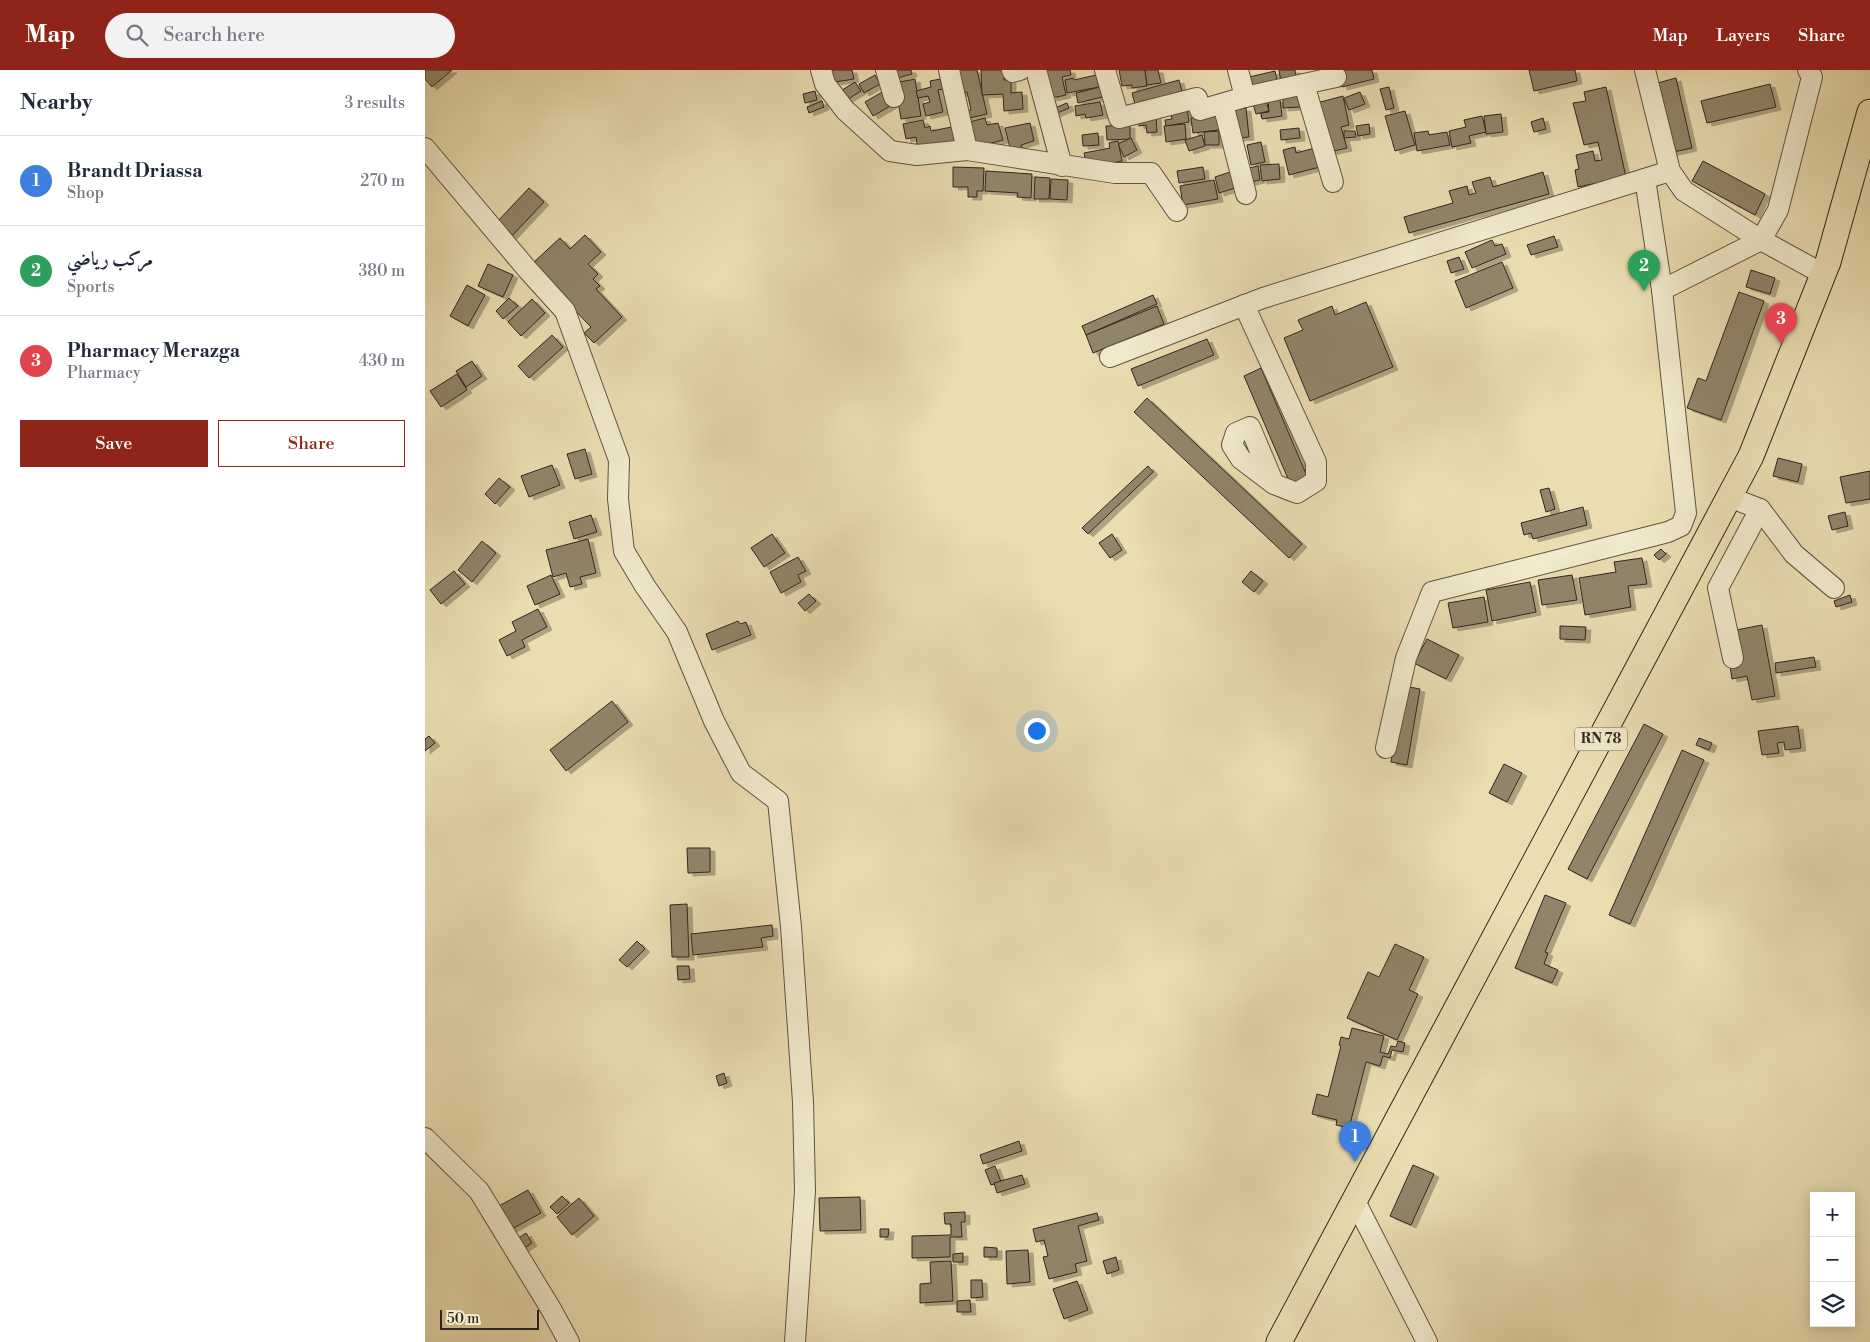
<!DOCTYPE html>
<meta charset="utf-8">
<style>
:root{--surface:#fff;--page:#f2f2f3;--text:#1f2937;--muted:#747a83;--line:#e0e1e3;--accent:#8f2418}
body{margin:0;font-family:"Libre Bodoni",Amiri,serif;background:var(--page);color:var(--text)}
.controls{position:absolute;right:15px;bottom:15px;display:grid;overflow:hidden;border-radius:0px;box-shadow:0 2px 12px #0003}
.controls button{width:45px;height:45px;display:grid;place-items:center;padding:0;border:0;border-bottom:1px solid var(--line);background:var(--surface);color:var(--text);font:25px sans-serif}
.scale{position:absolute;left:15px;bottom:12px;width:99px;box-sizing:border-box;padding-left:5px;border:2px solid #30251d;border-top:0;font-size:14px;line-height:18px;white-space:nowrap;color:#30251d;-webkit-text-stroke:4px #f1eacc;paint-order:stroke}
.you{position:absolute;left:611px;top:660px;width:18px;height:18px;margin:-12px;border:4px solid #fff;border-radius:50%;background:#1a73e8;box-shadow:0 0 0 8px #1a73e833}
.badge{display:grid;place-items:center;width:32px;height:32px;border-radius:50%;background:var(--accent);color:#fff;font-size:16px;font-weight:700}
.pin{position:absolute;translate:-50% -41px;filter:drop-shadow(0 1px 2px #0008)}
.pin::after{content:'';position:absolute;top:26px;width:18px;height:15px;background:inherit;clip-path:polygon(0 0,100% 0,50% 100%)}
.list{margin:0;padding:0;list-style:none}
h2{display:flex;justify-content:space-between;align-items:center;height:65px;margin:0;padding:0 20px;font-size:21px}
h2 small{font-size:16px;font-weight:400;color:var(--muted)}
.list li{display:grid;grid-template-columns:32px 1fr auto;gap:15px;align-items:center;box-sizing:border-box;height:90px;padding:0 20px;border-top:1px solid var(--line)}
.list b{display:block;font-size:19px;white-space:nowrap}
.list p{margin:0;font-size:16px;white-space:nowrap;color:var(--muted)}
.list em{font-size:16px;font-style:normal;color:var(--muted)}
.actions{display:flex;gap:10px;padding:15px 20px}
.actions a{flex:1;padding:11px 0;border:1px solid var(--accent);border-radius:0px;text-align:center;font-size:18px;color:var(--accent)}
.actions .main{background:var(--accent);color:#fff}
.icon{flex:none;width:28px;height:28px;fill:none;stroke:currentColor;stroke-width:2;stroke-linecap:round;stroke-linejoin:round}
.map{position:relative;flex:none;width:1445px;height:1272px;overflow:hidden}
header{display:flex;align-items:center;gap:30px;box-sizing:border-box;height:70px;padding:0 25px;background:var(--accent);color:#fff}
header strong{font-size:24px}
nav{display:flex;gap:28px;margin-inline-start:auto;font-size:18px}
.search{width:350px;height:45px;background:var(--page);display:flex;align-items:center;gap:12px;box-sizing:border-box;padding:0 18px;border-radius:28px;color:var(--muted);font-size:19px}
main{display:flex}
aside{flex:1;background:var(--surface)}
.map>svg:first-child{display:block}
.building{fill:#91856a;stroke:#30251d;filter:url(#shadow)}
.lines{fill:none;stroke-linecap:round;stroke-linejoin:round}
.minor-casing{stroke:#5e5342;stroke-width:22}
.major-casing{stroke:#30251d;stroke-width:27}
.minor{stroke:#f1eacc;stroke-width:20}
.major{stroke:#eadeb1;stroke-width:25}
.labels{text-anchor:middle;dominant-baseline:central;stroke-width:4;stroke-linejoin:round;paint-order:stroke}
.shield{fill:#f1eacc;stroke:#6a6052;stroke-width:1}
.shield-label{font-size:14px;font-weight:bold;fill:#30251d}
</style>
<header>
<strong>Map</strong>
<div class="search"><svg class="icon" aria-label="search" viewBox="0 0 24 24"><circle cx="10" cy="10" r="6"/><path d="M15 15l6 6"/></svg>Search here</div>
<nav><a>Map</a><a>Layers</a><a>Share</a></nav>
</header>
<main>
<aside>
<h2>Nearby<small>3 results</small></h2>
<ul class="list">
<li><span class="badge" style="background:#3f7fe0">1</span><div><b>Brandt Driassa</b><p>Shop</p></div><em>270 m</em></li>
<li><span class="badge" style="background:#2e9e5b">2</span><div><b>مركب رياضي</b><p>Sports</p></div><em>380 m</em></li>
<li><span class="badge" style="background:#e0444e">3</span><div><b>Pharmacy Merazga</b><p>Pharmacy</p></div><em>430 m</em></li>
</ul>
<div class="actions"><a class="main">Save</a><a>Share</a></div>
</aside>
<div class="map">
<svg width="1445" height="1272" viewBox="0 0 1445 1272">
<defs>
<filter id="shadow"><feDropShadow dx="5" dy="3" stdDeviation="0" flood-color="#0004"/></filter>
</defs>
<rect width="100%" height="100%" fill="#eadeb1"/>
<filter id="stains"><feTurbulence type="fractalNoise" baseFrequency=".004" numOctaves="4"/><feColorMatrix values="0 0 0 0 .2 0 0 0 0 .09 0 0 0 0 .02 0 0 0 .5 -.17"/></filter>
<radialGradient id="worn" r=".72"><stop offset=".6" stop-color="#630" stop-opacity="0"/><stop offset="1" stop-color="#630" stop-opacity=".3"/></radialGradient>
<g class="building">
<path d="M0,0H27L7,17L0,9Z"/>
<path d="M402,0H427L429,9L404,13Z"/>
<path d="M467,0H486L487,4L469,9Z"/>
<path d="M525,0H552L562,44L540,49L538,42L546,40L542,22L531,25Z"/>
<path d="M556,0H579V10H586V23L597,22L598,39L579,41L578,24L557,25Z"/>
<path d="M621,0H645L646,5L637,7L641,25L627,28Z"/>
<path d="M694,0H720L722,16L707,18V15L697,16Z"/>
<path d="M720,0H733L736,13L722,15Z"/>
<path d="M854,0H870L871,9L856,12Z"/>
<path d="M918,0H947L949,9L917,17L913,1Z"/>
<path d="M1104,0H1150L1152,11L1109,21Z"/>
<path d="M850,1L853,15L823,22L820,8Z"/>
<path d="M450,5L455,14L439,23L434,14Z"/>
<path d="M671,5L674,17L642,23L640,10L648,8L649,10Z"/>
<path d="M1251,8L1267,78L1244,83L1229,14Z"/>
<path d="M490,9L496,46L476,49L470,13Z"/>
<path d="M515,9L518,19L513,20L518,42L501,46L498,34L505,32L503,26L493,28L491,21L506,17L505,11Z"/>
<path d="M754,10L758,25L711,38L707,23Z"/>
<path d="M430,12L436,21L420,31L414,22Z"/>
<path d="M1345,14L1351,37L1282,53L1276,31Z"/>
<path d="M675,17L677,27L653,33L651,23Z"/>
<path d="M964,17L969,38L961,40L955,19Z"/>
<path d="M1181,17L1201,107L1153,117L1150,100L1154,99L1151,85L1168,81L1170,91L1177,90L1173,72L1159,75L1148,33L1161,31L1159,22Z"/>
<path d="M390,21L392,30L380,33L378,24Z"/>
<path d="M459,21L467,35L448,46L440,32Z"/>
<path d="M935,22L940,34L924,40L919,28Z"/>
<path d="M874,25L875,37L858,38V26Z"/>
<path d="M918,26L924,55L916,57L922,78L900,83L888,34Z"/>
<path d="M855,29L857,46L837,49L836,43L844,42L843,31Z"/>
<path d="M841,30L844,41L831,44L828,34Z"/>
<path d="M397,31L399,37L384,43L382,37Z"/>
<path d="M675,32L678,45L661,48L660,44L651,46L650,36Z"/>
<path d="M642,33L644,38L630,44L627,39Z"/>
<path d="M762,38L764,52L741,56L740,50L747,49L745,40Z"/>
<path d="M821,38L824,67L814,68L804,40Z"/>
<path d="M980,41L990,75L970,81L960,46Z"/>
<path d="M1076,44L1078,62L1061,64L1059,46Z"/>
<path d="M731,45L732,62L722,63L721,55L714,56L713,47Z"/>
<path d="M792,45L794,60L768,63L766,48Z"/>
<path d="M1057,46L1061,62L1044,66L1046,73L1027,77L1024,61L1041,57L1039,50Z"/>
<path d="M560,48L562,55L573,53L578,70L547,78L541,53Z"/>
<path d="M1118,48L1121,59L1109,62L1106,52Z"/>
<path d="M498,50L500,58L505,56L506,61L527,57L531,75L493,81L491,67L481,69L478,54Z"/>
<path d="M605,53L609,71L596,75L598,80L586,82L580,58Z"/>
<path d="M760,54L761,69L741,72L739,56Z"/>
<path d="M944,54L945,64L933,66L931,56Z"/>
<path d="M705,55V69L682,70L681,56Z"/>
<path d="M874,58L875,68L856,70L855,60Z"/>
<path d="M794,61V75H780L779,62Z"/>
<path d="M919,61H930L931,67L919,68Z"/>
<path d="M1003,61L1004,65L1022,62L1025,75L992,81L989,63Z"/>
<path d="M673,63L674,75L658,76L657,65Z"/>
<path d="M777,65L780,76L764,81L760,70Z"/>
<path d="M706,68L712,80L699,87L693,74Z"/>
<path d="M693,71L697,91L662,98L659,83L685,78L684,73Z"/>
<path d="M836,72L840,92L826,95L822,75Z"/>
<path d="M870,77L871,83L890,78L895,97L864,105L858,80Z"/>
<path d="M1278,91L1340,124L1330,145L1267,111Z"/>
<path d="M854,94L855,109L837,111L835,95Z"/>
<path d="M833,96L835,110L821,113L819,99Z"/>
<path d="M528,97L559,98L558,121H552V127H543V117H528Z"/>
<path d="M778,97L780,109L754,113L752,101Z"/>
<path d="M561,101L607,104L606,128L592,127L593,123L560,121Z"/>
<path d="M805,102L810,118L794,123L790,107Z"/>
<path d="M1118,102L1124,124L984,163L979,147L1028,133L1024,121L1042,116L1044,125L1051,123L1047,112L1065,107L1068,117Z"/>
<path d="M610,107L625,108L624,129H609Z"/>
<path d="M626,109L643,110L642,130L625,129Z"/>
<path d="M789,110L793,129L758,135L755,116Z"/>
<path d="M104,118L119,132L86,167L71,153Z"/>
<path d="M160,165L176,182L163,194L173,204L168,209L175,216L171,219L197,247L169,273L159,263L166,257L119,208L108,193L135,168L145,179Z"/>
<path d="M1129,166L1133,177L1106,185L1102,175Z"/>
<path d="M1067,170L1070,176L1077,174L1081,184L1047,198L1040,182Z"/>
<path d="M1034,187L1039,199L1026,203L1022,191Z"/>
<path d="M1077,192L1088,218L1041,238L1030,211Z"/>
<path d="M63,194L88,205L78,227L53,216Z"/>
<path d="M1326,200L1350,208L1345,224L1321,217Z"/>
<path d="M42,215L60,225L43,256L25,246Z"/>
<path d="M1314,222L1339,231L1296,350L1262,338L1273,308L1281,311Z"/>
<path d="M728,225L732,234L661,265L657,256Z"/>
<path d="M84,228L93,236L78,249L71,241Z"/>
<path d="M107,229L120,243L96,266L83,252Z"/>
<path d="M941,232L968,297L885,331L859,268L878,260L873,250L907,236L910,245Z"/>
<path d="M732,236L739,254L668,283L661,265Z"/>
<path d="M127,265L138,277L104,308L93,296Z"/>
<path d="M782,269L789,285L713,316L706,299Z"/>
<path d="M47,291L57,306L41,317L31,301Z"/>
<path d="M836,298L884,411L867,418L819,306Z"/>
<path d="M32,304L42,320L16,337L5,321Z"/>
<path d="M722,328L877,474L864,488L709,342Z"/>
<path d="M160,379L167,404L150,409L142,384Z"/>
<path d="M1353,388L1377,394L1373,412L1348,406Z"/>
<path d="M127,395L135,415L104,427L96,406Z"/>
<path d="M723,396L728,402L663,464L657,458Z"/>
<path d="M1445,401V429L1421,433L1415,407Z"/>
<path d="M74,408L85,417L70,434L60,424Z"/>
<path d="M1124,418L1130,439L1121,442L1115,420Z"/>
<path d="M1158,437L1162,455L1108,469L1106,463L1099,465L1096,453Z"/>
<path d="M1420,442L1423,456L1407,460L1403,446Z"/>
<path d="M166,445L172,462L149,469L144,452Z"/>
<path d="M347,464L360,483L339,497L326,478Z"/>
<path d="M687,464L697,480L685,488L674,473Z"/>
<path d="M163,469L171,503L155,507L157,514L145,517L141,503L128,507L121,480Z"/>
<path d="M57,471L71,483L47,512L33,500Z"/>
<path d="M1236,479L1241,484L1234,490L1229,485Z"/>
<path d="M373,487L381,501L373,505L376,512L356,523L345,502Z"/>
<path d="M1217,488L1222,514L1203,516L1206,537L1160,545L1154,508L1191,502L1189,492Z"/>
<path d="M29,501L40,514L16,534L5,520Z"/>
<path d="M826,501L838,511L829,522L817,512Z"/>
<path d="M126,505L135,524L110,535L102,516Z"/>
<path d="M1147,505L1152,530L1117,535L1113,510Z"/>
<path d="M1105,512L1111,542L1067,551L1061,520Z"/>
<path d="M384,524L391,531L380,541L373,533Z"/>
<path d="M1425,525L1427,532L1411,537L1409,531Z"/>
<path d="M1059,527L1063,552L1028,558L1023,533Z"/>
<path d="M113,539L122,557L97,570L100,577L82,586L74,570L91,561L87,552Z"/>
<path d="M313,551L315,554L321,552L326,565L287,580L281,564Z"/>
<path d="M1337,555L1350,626L1327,630L1322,606L1307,609L1303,584L1311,560Z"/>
<path d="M1135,556L1161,557L1160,570L1135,569Z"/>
<path d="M1002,569L1034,585L1021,609L989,593Z"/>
<path d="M1389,587L1391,597L1351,603L1350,593Z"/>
<path d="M979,616L995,619L982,695L966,692Z"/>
<path d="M187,631L203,652L141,701L125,680Z"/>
<path d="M1219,654L1238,664L1162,809L1143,799Z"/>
<path d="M1373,656L1376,678L1360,680L1359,672L1352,673L1354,683L1337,685L1333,661Z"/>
<path d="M4,666L10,673L0,681V669Z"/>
<path d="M1274,668L1287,673L1284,680L1271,675Z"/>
<path d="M1257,680L1279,690L1205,854L1184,845Z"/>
<path d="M1079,694L1097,703L1082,732L1064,723Z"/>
<path d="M262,778H285V802L263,803Z"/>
<path d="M1120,825L1141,833L1120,882L1123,883L1119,894L1133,900L1127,913L1090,898Z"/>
<path d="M262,834L264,887H247L245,835Z"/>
<path d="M347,855L348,866L336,868L338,877L268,885L266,864Z"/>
<path d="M212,871L220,879L202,897L194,890Z"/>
<path d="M970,874L999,887L984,920L993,924L972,970L922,948L943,902L954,907Z"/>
<path d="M252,896H264L265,909L253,910Z"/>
<path d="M927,958L959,966L955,982L963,984L966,976L971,977L973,971L980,973L978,982L967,980L965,988L958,986L955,996L941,992L924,1058L911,1055L912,1050L887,1044L892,1024L903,1027L916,976L914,975L916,967L924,969Z"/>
<path d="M299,1003L302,1013L294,1016L291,1006Z"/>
<path d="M594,1071L597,1081L558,1094L555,1085Z"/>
<path d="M988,1095L1009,1104L986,1155L965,1146Z"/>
<path d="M570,1096L576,1112L566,1115L560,1100Z"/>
<path d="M597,1105L600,1114L572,1123L569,1113Z"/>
<path d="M103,1120L116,1143L87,1159L74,1136Z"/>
<path d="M137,1126L144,1133L132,1144L125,1137Z"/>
<path d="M435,1127L436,1160L395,1161L394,1128Z"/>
<path d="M154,1128L169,1146L147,1165L132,1147Z"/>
<path d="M540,1142V1152H536L537,1167H525V1187L487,1188V1166L526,1165V1154H520L519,1143Z"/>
<path d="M672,1143L674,1150L653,1156L662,1191L650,1194L652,1202L624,1209L618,1187L623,1186L619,1170L611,1172L608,1159Z"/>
<path d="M455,1159H464L463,1167H455Z"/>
<path d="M101,1163L107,1173L98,1179L92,1169Z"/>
<path d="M559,1177L572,1178V1187H559Z"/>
<path d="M603,1180L605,1212L582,1214L581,1181Z"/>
<path d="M538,1183V1192H528V1184Z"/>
<path d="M691,1187L694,1200L682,1204L678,1191Z"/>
<path d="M526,1191L528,1231L495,1233V1214L506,1213L505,1192Z"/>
<path d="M546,1210H557L558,1227L546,1228Z"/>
<path d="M652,1211L663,1240L639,1249L628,1219Z"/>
<path d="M545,1230L546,1242H532V1231Z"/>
</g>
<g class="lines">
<defs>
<g id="minor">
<path d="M396,0L400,14L420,40L465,81L492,85L542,80L690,103H726L752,141"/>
<path d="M461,0L469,27"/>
<path d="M524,0L542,80"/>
<path d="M587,0L588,2L595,0"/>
<path d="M611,0L637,96"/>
<path d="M680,0L694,48L772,28L775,40L820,27L911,7"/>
<path d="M813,0L820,27"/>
<path d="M1220,0L1245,101L1259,121L1336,170L1398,204"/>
<path d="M879,14L908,112"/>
<path d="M798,34L821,124"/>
<path d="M0,78L102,199L140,241L194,390L193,429L199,481L220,516L252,562L289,651L316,703L353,731L366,857L378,1032L380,1121L370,1272"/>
<path d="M1237,220L1336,170L1353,140L1387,7L1383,0"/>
<path d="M819,235L891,392V411L872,423L849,414L825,357L811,363L807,375L816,389L849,414"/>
<path d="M685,287L838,228L1245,101"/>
<path d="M1304,427L1335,439L1293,518L1308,588"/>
<path d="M1335,439L1369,484L1409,518"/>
<path d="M961,678L981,588L1007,522L1243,462L1256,456L1261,443L1237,220L1220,109"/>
<path d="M0,1068L54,1121L126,1239L144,1272"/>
<path d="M930,1131L1002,1272"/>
</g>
<path id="major" d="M854,1272L1326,386L1403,192L1445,42"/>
</defs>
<use href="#minor" class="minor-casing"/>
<use href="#major" class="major-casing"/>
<use href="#minor" class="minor"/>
<use href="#major" class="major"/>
</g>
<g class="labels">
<rect class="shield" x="1150" y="657.5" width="52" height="23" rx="4"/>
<g class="shield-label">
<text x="1176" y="669">RN 78</text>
</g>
</g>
<rect width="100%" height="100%" filter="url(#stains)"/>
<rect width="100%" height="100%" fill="url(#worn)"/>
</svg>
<div class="controls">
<button>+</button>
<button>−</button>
<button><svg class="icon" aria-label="layers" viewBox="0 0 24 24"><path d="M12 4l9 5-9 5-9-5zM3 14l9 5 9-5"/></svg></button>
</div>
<div class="scale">50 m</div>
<div class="you"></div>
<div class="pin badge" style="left:930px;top:1092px;background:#3f7fe0">1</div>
<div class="pin badge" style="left:1219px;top:221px;background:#2e9e5b">2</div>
<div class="pin badge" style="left:1356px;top:274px;background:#e0444e">3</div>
</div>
</main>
